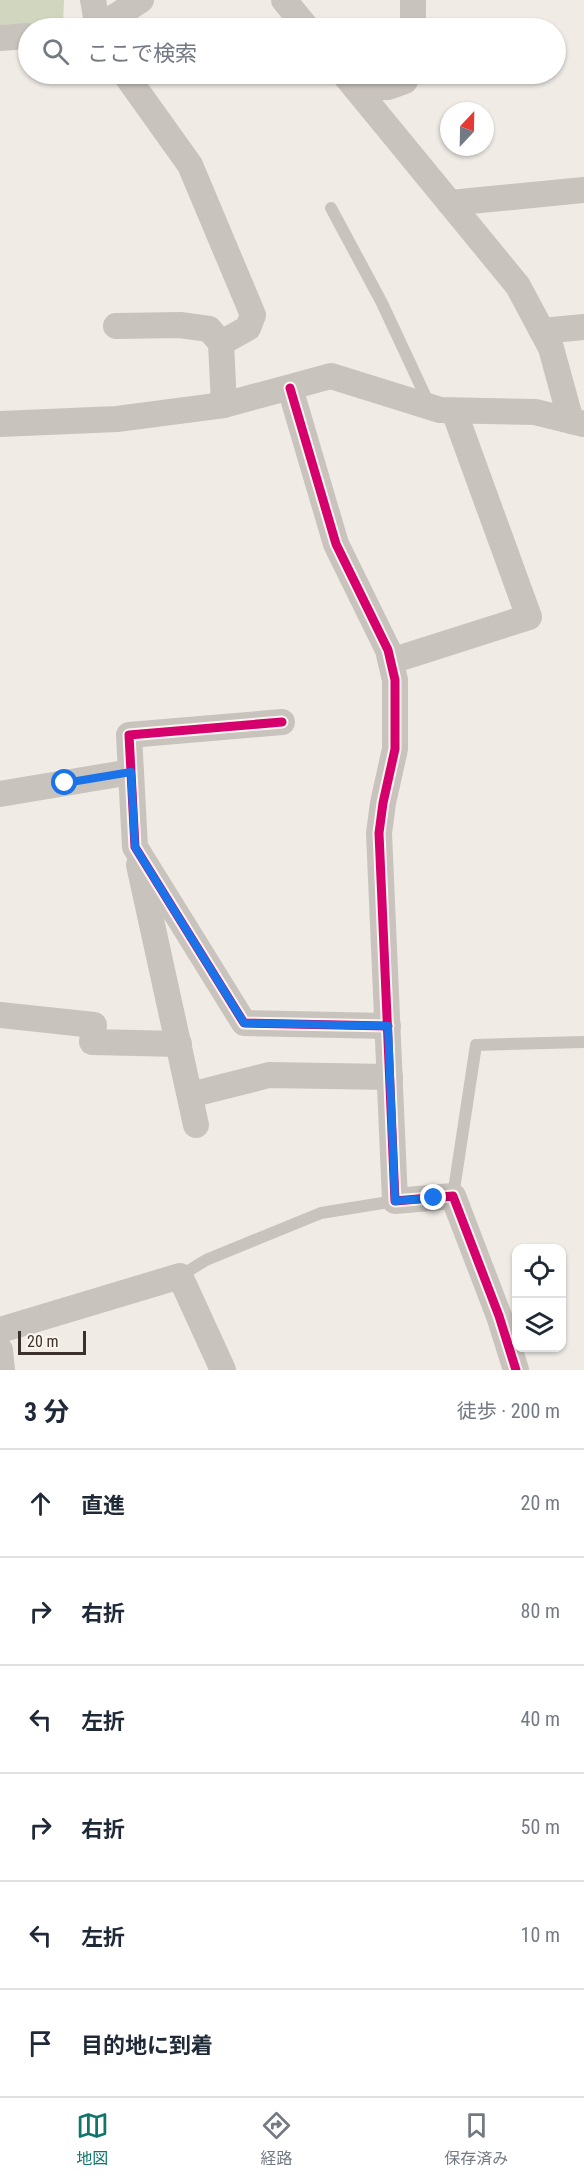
<!DOCTYPE html>
<html lang="ja">
<meta charset="utf-8">
<style>
:root{--surface:#fff;--page:#f6f6f7;--text:#1f2937;--muted:#747a83;--line:#e0e1e3;--accent:#0f766e}
body{margin:0;font-family:"Roboto Condensed","Noto Sans JP",sans-serif;background:var(--page);color:var(--text)}
.controls{position:absolute;right:18px;bottom:18px;display:grid;overflow:hidden;border-radius:12px;box-shadow:0 2px 4px #0004}
.controls button{width:54px;height:54px;display:grid;place-items:center;padding:0;border:0;border-bottom:2px solid var(--line);background:var(--surface);color:var(--text);font:30px sans-serif}
.compass{position:absolute;left:440px;top:102px;width:54px;height:54px;border-radius:50%;background:var(--surface);box-shadow:0 2px 4px #0004;rotate:22deg}
.scale{position:absolute;left:18px;bottom:15px;width:68px;box-sizing:border-box;padding-left:6px;border:3px solid #3b302b;border-top:0;font-size:16px;line-height:21px;white-space:nowrap;color:#3b302b;-webkit-text-stroke:4px #fbf5ee;paint-order:stroke}
.stop{position:absolute;width:18px;height:18px;margin:-14px;border:4px solid #1a73e8;border-radius:50%;background:#fff}
.stop.end{background:#1a73e8;border-color:#fff;box-shadow:0 2px 6px #0008}
.list{margin:0;padding:0;list-style:none}
h2{display:flex;justify-content:space-between;align-items:center;height:78px;margin:0;padding:0 24px;font-size:26px}
h2 small{font-size:20px;font-weight:400;color:var(--muted)}
.list li{display:grid;grid-template-columns:39px 1fr auto;gap:18px;align-items:center;box-sizing:border-box;height:108px;padding:0 24px;border-top:2px solid var(--line)}
.list b{display:block;font-size:22px;white-space:nowrap}
.list em{font-size:20px;font-style:normal;color:var(--muted)}
.icon{flex:none;width:33px;height:33px;fill:none;stroke:currentColor;stroke-width:2;stroke-linecap:round;stroke-linejoin:round}
.map{position:relative;flex:none;width:584px;height:1370px;overflow:hidden}
.search{position:absolute;background:var(--surface);box-shadow:0 2px 4px #0004;left:18px;right:18px;top:18px;height:66px;display:flex;align-items:center;gap:15px;box-sizing:border-box;padding:0 21px;border-radius:33px;color:var(--muted);font-size:22px}
.sheet{height:726px;background:var(--surface)}
nav{display:flex;justify-content:space-around;align-items:center;box-sizing:border-box;height:84px;border-top:2px solid var(--line);background:var(--surface);font-size:16px;color:var(--muted)}
nav a{display:grid;justify-items:center;gap:3px}
nav .on{color:var(--accent)}
.map>svg:first-child{display:block}
.grass{fill:#d1d6bf}
.lines{fill:none;stroke-linecap:round;stroke-linejoin:round}
.lane{stroke:#c9c3be;stroke-width:12}
.street{stroke:#c9c3be;stroke-width:26}
.cycleway-casing{stroke:#fbf5ee;stroke-width:13}
.cycleway{stroke:#d6006c;stroke-width:9}
.route{stroke:#1a73e8;stroke-width:8}
</style>
<div class="map">
<svg width="584" height="1370" viewBox="0 0 584 1370">
<rect width="100%" height="100%" fill="#f0ebe5"/>
<path class="grass" d="M0,0H64L63,23L0,25Z"/>
<g class="lines">
<g class="lane">
<path d="M331,208L382,303L430,406"/>
<path d="M453,1196L476,1045L584,1042"/>
<path d="M180,1276L206,1260L321,1213L395,1201"/>
</g>
<g class="street">
<path d="M93,0L98,28"/>
<path d="M284,0L307,28"/>
<path d="M97,28L141,0"/>
<path d="M413,28V0"/>
<path d="M0,38L28,36"/>
<path d="M125,74L190,165L253,315L248,328L221,343L224,405"/>
<path d="M344,74L518,286L551,348L571,421"/>
<path d="M356,88L388,87L405,81L408,74"/>
<path d="M450,203L584,190"/>
<path d="M116,326L180,325L209,329L221,343"/>
<path d="M542,331L584,327"/>
<path d="M290,388L336,544L388,650L395,680V749L383,803L379,833L395,1201L453,1196L499,1316L516,1370"/>
<path d="M0,424L117,419L224,405L331,376L440,410L535,412L584,424"/>
<path d="M391,661L529,617L454,411"/>
<path d="M282,722L129,735L135,847L244,1023L388,1026"/>
<path d="M0,794L131,772"/>
<path d="M139,865L196,1125"/>
<path d="M0,1015L94,1025L92,1042L179,1044"/>
<path d="M190,1095L269,1075L390,1077"/>
<path d="M0,1330L180,1276L223,1370"/>
<path d="M0,1350L2,1370"/>
</g>
<defs>
<g id="cycleway">
<path d="M290,388L336,544L388,650L395,680V749L383,803L379,833L395,1201L453,1196L499,1316L516,1370"/>
<path d="M282,722L129,735L135,847L244,1023L388,1026"/>
</g>
</defs>
<use href="#cycleway" class="cycleway-casing"/>
<use href="#cycleway" class="cycleway"/>
</g>
<g class="lines">
<path class="route" d="M65,783L131,772L135,847L244,1023L388,1026L395,1201L434,1198"/>
</g>
</svg>
<div class="controls">
<button><svg class="icon" aria-label="locate" viewBox="0 0 24 24"><circle cx="12" cy="12" r="6"/><path d="M12 2v4M12 18v4M2 12h4M18 12h4"/></svg></button>
<button><svg class="icon" aria-label="layers" viewBox="0 0 24 24"><path d="M12 4l9 5-9 5-9-5zM3 14l9 5 9-5"/></svg></button>
</div>
<svg class="compass" viewBox="-18 -18 36 36"><path d="M0-13l5 13h-10z" fill="#e53935"/><path d="M0 13l5-13h-10z" fill="#747a83"/></svg>
<div class="scale">20 m</div>
<div class="stop" style="left:65px;top:783px"></div>
<div class="stop end" style="left:434px;top:1198px"></div>
<div class="search"><svg class="icon" aria-label="search" viewBox="0 0 24 24"><circle cx="10" cy="10" r="6"/><path d="M15 15l6 6"/></svg>ここで検索</div>
</div>
<section class="sheet">
<h2>3 分<small>徒歩 · 200 m</small></h2>
<ul class="list">
<li><svg class="icon" aria-label="ahead" viewBox="0 0 24 24"><path d="M12 20V5M6 11l6-6 6 6"/></svg><div><b>直進</b></div><em>20 m</em></li>
<li><svg class="icon" aria-label="right" viewBox="0 0 24 24"><path d="M7 20v-9h11M14 6l5 5-5 5"/></svg><div><b>右折</b></div><em>80 m</em></li>
<li><svg class="icon" aria-label="left" viewBox="0 0 24 24"><path d="M17 20v-9H6M10 6l-5 5 5 5"/></svg><div><b>左折</b></div><em>40 m</em></li>
<li><svg class="icon" aria-label="right" viewBox="0 0 24 24"><path d="M7 20v-9h11M14 6l5 5-5 5"/></svg><div><b>右折</b></div><em>50 m</em></li>
<li><svg class="icon" aria-label="left" viewBox="0 0 24 24"><path d="M17 20v-9H6M10 6l-5 5 5 5"/></svg><div><b>左折</b></div><em>10 m</em></li>
<li><svg class="icon" aria-label="arrive" viewBox="0 0 24 24"><path d="M6 21V4h12l-3 4 3 4H6"/></svg><div><b>目的地に到着</b></div></li>
</ul>
</section>
<nav>
<a class="on"><svg class="icon" aria-label="map" viewBox="0 0 24 24"><path d="M3 6l6-2 6 2 6-2v14l-6 2-6-2-6 2zM9 4v14M15 6v14"/></svg>地図</a>
<a><svg class="icon" aria-label="directions" viewBox="0 0 24 24"><path d="M12 3l9 9-9 9-9-9zM9 14v-3h6M13 9l2 2-2 2"/></svg>経路</a>
<a><svg class="icon" aria-label="saved" viewBox="0 0 24 24"><path d="M7 4h10v16l-5-4-5 4z"/></svg>保存済み</a>
</nav>
